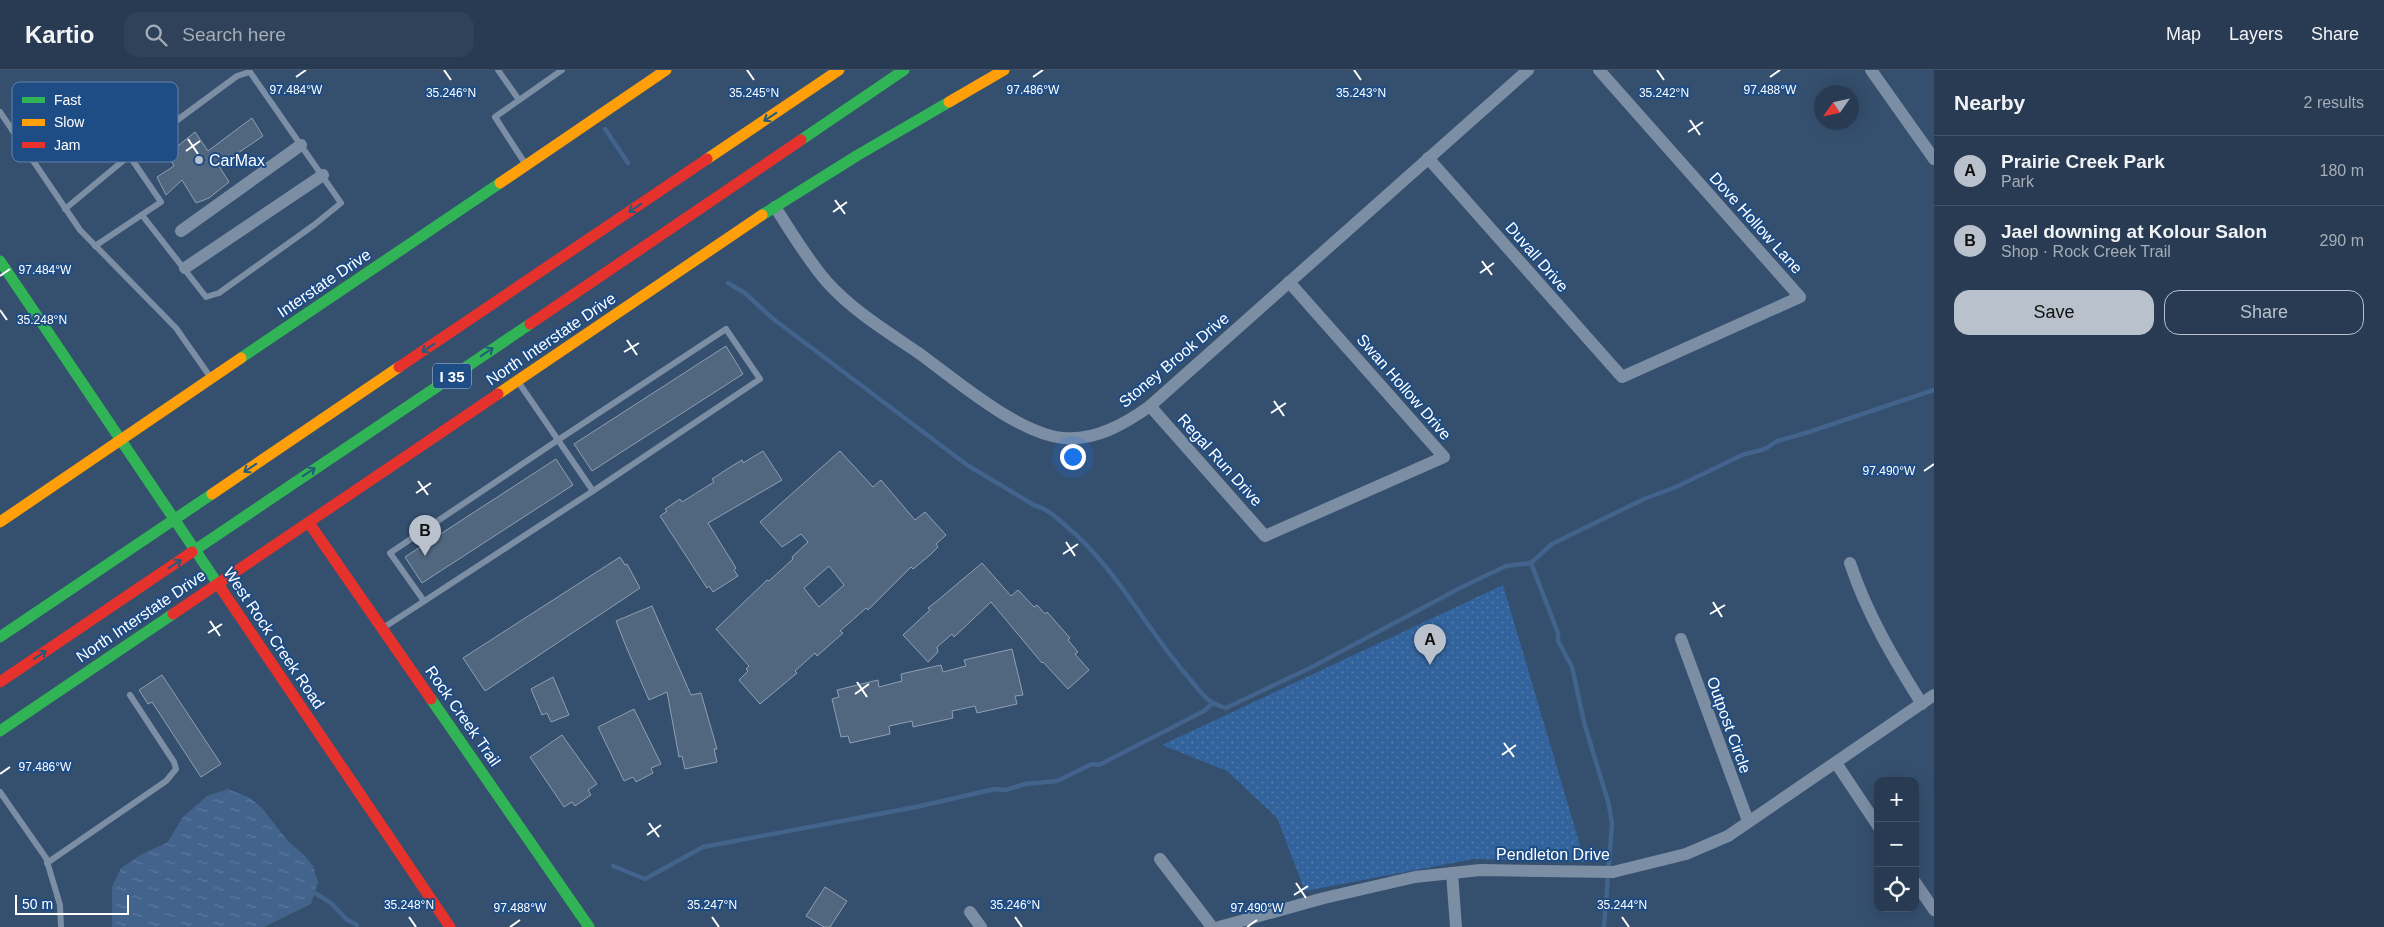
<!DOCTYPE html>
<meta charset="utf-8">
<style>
:root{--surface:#283b52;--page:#304259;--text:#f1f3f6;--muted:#a5adb8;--line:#445569;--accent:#b8c1cc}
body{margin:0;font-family:Arial,sans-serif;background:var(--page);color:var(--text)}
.controls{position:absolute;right:15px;bottom:15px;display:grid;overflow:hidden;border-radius:10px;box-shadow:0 5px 20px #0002}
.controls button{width:45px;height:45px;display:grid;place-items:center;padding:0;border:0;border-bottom:1px solid var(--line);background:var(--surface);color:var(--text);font:25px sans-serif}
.compass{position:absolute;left:1814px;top:15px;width:45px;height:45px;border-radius:50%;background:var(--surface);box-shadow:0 5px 20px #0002;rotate:236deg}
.scale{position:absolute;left:15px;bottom:12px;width:114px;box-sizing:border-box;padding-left:5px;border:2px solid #fff;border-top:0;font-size:14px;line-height:18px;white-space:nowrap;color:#fff;-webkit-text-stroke:4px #1e4c85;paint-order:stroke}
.you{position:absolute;left:1072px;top:386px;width:18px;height:18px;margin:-12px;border:4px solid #fff;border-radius:50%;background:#1a73e8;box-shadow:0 0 0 8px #1a73e833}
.badge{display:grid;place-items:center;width:32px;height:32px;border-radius:50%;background:var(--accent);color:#111;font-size:16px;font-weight:700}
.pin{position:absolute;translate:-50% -41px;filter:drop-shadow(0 1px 2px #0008)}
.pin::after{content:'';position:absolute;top:26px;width:18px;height:15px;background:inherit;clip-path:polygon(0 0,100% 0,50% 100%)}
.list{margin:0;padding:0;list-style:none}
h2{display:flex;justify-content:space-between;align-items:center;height:65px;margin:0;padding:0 20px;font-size:21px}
h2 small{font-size:16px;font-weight:400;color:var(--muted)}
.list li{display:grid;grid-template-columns:32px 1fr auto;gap:15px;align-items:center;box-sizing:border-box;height:70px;padding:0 20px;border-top:1px solid var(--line)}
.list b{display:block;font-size:19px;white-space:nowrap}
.list p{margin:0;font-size:16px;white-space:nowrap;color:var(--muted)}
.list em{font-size:16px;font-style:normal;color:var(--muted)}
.actions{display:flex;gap:10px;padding:15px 20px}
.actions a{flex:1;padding:11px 0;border:1px solid var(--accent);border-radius:15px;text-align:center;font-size:18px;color:var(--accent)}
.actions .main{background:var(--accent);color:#111}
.icon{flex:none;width:28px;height:28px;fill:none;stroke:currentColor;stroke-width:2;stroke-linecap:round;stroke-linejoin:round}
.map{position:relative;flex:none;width:1934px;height:857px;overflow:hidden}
header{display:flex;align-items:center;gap:30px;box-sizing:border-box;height:70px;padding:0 25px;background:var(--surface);border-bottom:1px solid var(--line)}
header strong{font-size:24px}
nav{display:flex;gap:28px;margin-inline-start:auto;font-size:18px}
.search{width:350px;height:45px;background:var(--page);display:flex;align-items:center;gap:12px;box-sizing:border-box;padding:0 18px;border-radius:15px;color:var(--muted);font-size:19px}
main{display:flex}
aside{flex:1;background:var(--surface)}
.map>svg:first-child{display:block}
.park{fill:url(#park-dots)}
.water{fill:url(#water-ripples)}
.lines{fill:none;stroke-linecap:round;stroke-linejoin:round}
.stream{stroke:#42638c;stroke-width:4.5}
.building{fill:#51667f;stroke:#909fb2;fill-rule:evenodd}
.lane{stroke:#7c8ea4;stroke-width:6}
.street{stroke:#7c8ea4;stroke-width:12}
.fast{stroke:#30b455;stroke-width:11}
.slow{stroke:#ff9f0a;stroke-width:11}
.jam{stroke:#e5322d;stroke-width:11}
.oneway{stroke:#215c7e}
.ticks{fill:none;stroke:#fff;stroke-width:2}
.poi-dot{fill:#b8c1cc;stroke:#1e4c85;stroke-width:2}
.labels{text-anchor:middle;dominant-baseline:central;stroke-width:4;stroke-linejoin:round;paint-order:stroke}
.shield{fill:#1e4c85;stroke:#bcc9da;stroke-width:1}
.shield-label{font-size:15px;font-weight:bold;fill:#fff}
.poi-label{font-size:16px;fill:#fff;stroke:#1e4c85;text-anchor:start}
.street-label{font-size:16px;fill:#fff;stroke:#1e4c85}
.key{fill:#1e4c85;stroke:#6282aa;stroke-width:1}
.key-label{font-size:14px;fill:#fff}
.ticks-label{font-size:12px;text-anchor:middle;fill:#fff;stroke:#1e4c85;stroke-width:4;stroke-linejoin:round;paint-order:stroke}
</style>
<header>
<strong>Kartio</strong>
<div class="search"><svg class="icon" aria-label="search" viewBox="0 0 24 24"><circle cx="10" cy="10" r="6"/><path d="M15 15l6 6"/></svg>Search here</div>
<nav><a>Map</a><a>Layers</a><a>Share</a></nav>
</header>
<main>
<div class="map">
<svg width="1934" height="857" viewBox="0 0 1934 857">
<defs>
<pattern id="park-dots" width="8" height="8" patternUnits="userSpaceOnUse" patternTransform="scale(1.25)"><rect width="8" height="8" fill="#32639c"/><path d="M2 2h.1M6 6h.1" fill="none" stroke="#517aab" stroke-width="1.8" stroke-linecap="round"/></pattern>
<pattern id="water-ripples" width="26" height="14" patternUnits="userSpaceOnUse" patternTransform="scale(1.25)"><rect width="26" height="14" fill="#42638c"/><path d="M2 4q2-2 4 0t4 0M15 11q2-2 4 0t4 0" fill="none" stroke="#5e7a9d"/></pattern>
</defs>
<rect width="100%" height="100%" fill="#354f6e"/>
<path class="park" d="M1503,515L1585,792L1474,789L1305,821L1277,748L1227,701L1162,675Z"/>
<path class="water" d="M228,719L250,728L261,737L288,771L305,786L313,796L318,812L311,834L264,857H112V817L121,798L142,784L168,772L182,748L207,726Z"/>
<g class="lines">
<g class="stream">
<path d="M605,59L628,93"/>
<path d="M728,213L745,223L772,248L967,395L1034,435C1047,439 1055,446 1065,455C1117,498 1145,558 1189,608C1202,623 1206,633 1226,638L1310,598L1462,517L1506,496L1531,493L1552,474L1644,429L1676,417L1742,385L1765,379L1777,371L1809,362L1934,320"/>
<path d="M1531,493L1558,563V571L1572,597L1584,652L1609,735L1612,754L1604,857"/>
<path d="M613,796L645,809L703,777L916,737L995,719L1006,720L1025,714L1057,711L1092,694L1099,695L1204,641L1212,634"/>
<path d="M315,823L331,833L346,849L357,855"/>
</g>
</g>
<g class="building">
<path d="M252,48L263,66L219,96L229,112L209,128L196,133L182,110L166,125L157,107L174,96L168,84L195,62L208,81Z"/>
<path d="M726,276L743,304L592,401L574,374Z"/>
<path d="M763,381L782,410L708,453L736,498L734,500L738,506L713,522L709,516L707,518L660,446L667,441L665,439L680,429L682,432L714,412L712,409L732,396L742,390L743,393Z"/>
<path d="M840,381L873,417L881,410L915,450L925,442L946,465L936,474L938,477L930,485L913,499L911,497L868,540L866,538L840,561L843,563L834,571L817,586L815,583L795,601L797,603L760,634L739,610L748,601L746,599L749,596L716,559L767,510L769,511L793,489L792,487L808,472L801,464L782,477L760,452ZM829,496L844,515L819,537L804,518Z"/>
<path d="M556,389L573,415L422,513L405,487Z"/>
<path d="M620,487L625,495L627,494L640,518L485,621L463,588Z"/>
<path d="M982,493L1011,526L1018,520L1034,537L1037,535L1045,544L1047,542L1070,568L1068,570L1078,582L1075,584L1089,600L1068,619L1043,592L1042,593L991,532L954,567L952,564L937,577L938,582L928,592L903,565L930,540L928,538L937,531Z"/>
<path d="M652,536L691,625L701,623L717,679H714L717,692L685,699L682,686L679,687L667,622L649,630L625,574L616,551Z"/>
<path d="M1012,579L1023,625L1015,626L1017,634L977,643L975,636L952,641L953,648L913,657L912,651L889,656L890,664L850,673L848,666L841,667L832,629L839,627L837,620L878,610L879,617L902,611L901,604L941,595L943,602L966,596L964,590Z"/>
<path d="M162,605L221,694L201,707L152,632L148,634L139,620Z"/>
<path d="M553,607L569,645L551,652L547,643L542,645L531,619Z"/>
<path d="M634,639L661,694L651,698L653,703L636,712L633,707L624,711L598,657Z"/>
<path d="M562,665L597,714L588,720L591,725L575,736L572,732L564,737L530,687Z"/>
<path d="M825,817L847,831L830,857H824L806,846Z"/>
</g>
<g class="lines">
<g class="lane">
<path d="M498,0L519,30"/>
<path d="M0,42L80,160L176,258L211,308"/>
<path d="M12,60L78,18L109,56L161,132L95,176"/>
<path d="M526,95L495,47L562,0"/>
<path d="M65,139L130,85L237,6L250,2L341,133L314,155L219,223L206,227L142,145"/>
<path d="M424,531L390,483L558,370L726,259L760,309L593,421"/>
<path d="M383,558L593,421L519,313"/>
<path d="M0,722L46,788L60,835L61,857"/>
<path d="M47,793L166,711L176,699L174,692L130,625"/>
</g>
<g class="street">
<path d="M1871,0L1934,89"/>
<path d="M1428,88L1622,307L1800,227L1599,0"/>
<path d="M775,137C792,163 807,189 827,212C853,241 888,262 920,284C957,311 1017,363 1063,368C1095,371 1125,354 1150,336L1528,0"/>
<path d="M181,161L301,75"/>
<path d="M185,198L323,105"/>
<path d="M1150,336L1265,466L1444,387L1289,212"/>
<path d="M1850,493C1867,544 1893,588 1922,634"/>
<path d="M1681,569L1748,751"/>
<path d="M1836,693L1878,756"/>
<path d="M1160,789L1212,857"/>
<path d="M1452,803L1456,857"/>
<path d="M1915,812L1934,840"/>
<path d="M970,842L981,857"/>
<path d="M1219,857L1324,828L1415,807L1480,800L1613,802L1686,784L1728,766L1934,625"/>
</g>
<g class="fast">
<path d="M801,70L904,0"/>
<path d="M762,145L858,85L949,32"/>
<path d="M0,191L222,520"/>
<path d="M241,288L500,113"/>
<path d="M192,482L530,254"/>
<path d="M0,567L212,424"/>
<path d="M431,629L589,857"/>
<path d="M0,661L173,544"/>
</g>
<g class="slow">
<path d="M949,32L1004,0"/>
<path d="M707,89L839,0"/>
<path d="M500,113L666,0"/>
<path d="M498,324L762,145"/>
<path d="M212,424L399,297"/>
<path d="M0,452L241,288"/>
</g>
<g class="jam">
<path d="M530,254L801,70"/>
<path d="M399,297L707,89"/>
<path d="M309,453L431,629"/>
<path d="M222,520L450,857"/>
<path d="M173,544L498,324"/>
<path d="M0,612L192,482"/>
</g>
</g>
<defs><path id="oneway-shaft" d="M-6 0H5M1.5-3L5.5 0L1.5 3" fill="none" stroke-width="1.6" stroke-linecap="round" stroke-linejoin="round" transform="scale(1.25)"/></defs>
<g class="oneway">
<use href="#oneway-shaft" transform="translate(770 47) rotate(146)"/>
<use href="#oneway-shaft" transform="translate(635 138) rotate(146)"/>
<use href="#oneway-shaft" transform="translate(428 278) rotate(146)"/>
<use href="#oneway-shaft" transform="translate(487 282) rotate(-34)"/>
<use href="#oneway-shaft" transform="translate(250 398) rotate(146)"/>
<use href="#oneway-shaft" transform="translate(309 402) rotate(-34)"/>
<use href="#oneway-shaft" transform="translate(175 494) rotate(-34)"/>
<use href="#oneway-shaft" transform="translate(40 585) rotate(-34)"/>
</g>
<path class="ticks" d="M444,0L451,10M747,0L754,10M1354,0L1361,10M1657,0L1664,10M296,7L306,0M1033,7L1043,0M1770,7L1780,0M1690,50L1700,65M1688,62L1703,52M188,69L198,84M186,81L200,71M835,130L845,144M833,142L847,132M1482,191L1492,205M1480,203L1494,193M0,206L10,199M0,240L7,250M627,270L637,285M624,282L639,273M1274,331L1284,346M1271,343L1286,333M1924,401L1934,394M418,411L428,425M416,423L431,413M1066,472L1075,486M1063,484L1078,474M1713,532L1722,547M1710,544L1725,535M210,551L220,566M208,563L222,554M857,612L867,627M855,624L869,614M1504,673L1514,687M1502,685L1516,675M0,704L10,697M649,753L659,767M647,765L661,755M1296,813L1306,828M1294,825L1308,816M409,847L416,857M712,847L719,857M1015,847L1022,857M1622,847L1629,857M510,857L520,850M1247,857L1257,850"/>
<circle class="poi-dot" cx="199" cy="90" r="5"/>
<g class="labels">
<rect class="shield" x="433" y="293.5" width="38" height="25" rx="4"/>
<g class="shield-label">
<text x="452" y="306">I 35</text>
</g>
<g class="poi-label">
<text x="209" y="90">CarMax</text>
</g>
<g class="street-label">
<text transform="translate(1756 153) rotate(48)">Dove Hollow Lane</text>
<text transform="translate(1537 187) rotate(49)">Duvall Drive</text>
<text transform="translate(324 213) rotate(-34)">Interstate Drive</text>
<text transform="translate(551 269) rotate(-34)">North Interstate Drive</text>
<text transform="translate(1174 290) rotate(-40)">Stoney Brook Drive</text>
<text transform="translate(1404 317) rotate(49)">Swan Hollow Drive</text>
<text transform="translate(1220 390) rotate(48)">Regal Run Drive</text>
<text transform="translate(141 546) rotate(-34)">North Interstate Drive</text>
<text transform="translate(274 568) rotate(56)">West Rock Creek Road</text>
<text transform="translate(463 646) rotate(55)">Rock Creek Trail</text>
<text transform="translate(1729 655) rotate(70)">Outpost Circle</text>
<text x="1553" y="784">Pendleton Drive</text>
</g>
</g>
<rect x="12" y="12" width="166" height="80" rx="8" class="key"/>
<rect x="22" y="27" width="23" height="6" fill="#30b455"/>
<rect x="22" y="49" width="23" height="7" fill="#ff9f0a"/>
<rect x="22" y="72" width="23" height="6" fill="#e5322d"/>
<g class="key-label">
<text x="54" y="35">Fast</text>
<text x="54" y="57">Slow</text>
<text x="54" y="80">Jam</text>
</g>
<g class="ticks-label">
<text x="296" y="24">97.484°W</text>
<text x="1033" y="24">97.486°W</text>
<text x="1770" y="24">97.488°W</text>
<text x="451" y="27">35.246°N</text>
<text x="754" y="27">35.245°N</text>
<text x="1361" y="27">35.243°N</text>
<text x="1664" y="27">35.242°N</text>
<text x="45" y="204">97.484°W</text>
<text x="42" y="254">35.248°N</text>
<text x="1889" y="405">97.490°W</text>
<text x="45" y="701">97.486°W</text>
<text x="409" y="839">35.248°N</text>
<text x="712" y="839">35.247°N</text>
<text x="1015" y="839">35.246°N</text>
<text x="1622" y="839">35.244°N</text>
<text x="520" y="842">97.488°W</text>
<text x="1257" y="842">97.490°W</text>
</g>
</svg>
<div class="controls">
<button>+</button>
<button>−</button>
<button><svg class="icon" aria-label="locate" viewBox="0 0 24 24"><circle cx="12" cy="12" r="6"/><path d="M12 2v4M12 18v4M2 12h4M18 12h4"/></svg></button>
</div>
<svg class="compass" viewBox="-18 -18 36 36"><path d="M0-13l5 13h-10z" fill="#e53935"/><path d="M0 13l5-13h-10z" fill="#a5adb8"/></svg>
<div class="scale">50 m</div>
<div class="you"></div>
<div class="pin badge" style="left:1430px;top:595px">A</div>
<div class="pin badge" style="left:425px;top:486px">B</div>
</div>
<aside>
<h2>Nearby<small>2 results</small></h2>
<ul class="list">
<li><span class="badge">A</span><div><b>Prairie Creek Park</b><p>Park</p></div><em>180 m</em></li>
<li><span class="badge">B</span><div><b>Jael downing at Kolour Salon</b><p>Shop · Rock Creek Trail</p></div><em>290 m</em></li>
</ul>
<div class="actions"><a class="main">Save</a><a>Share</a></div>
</aside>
</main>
